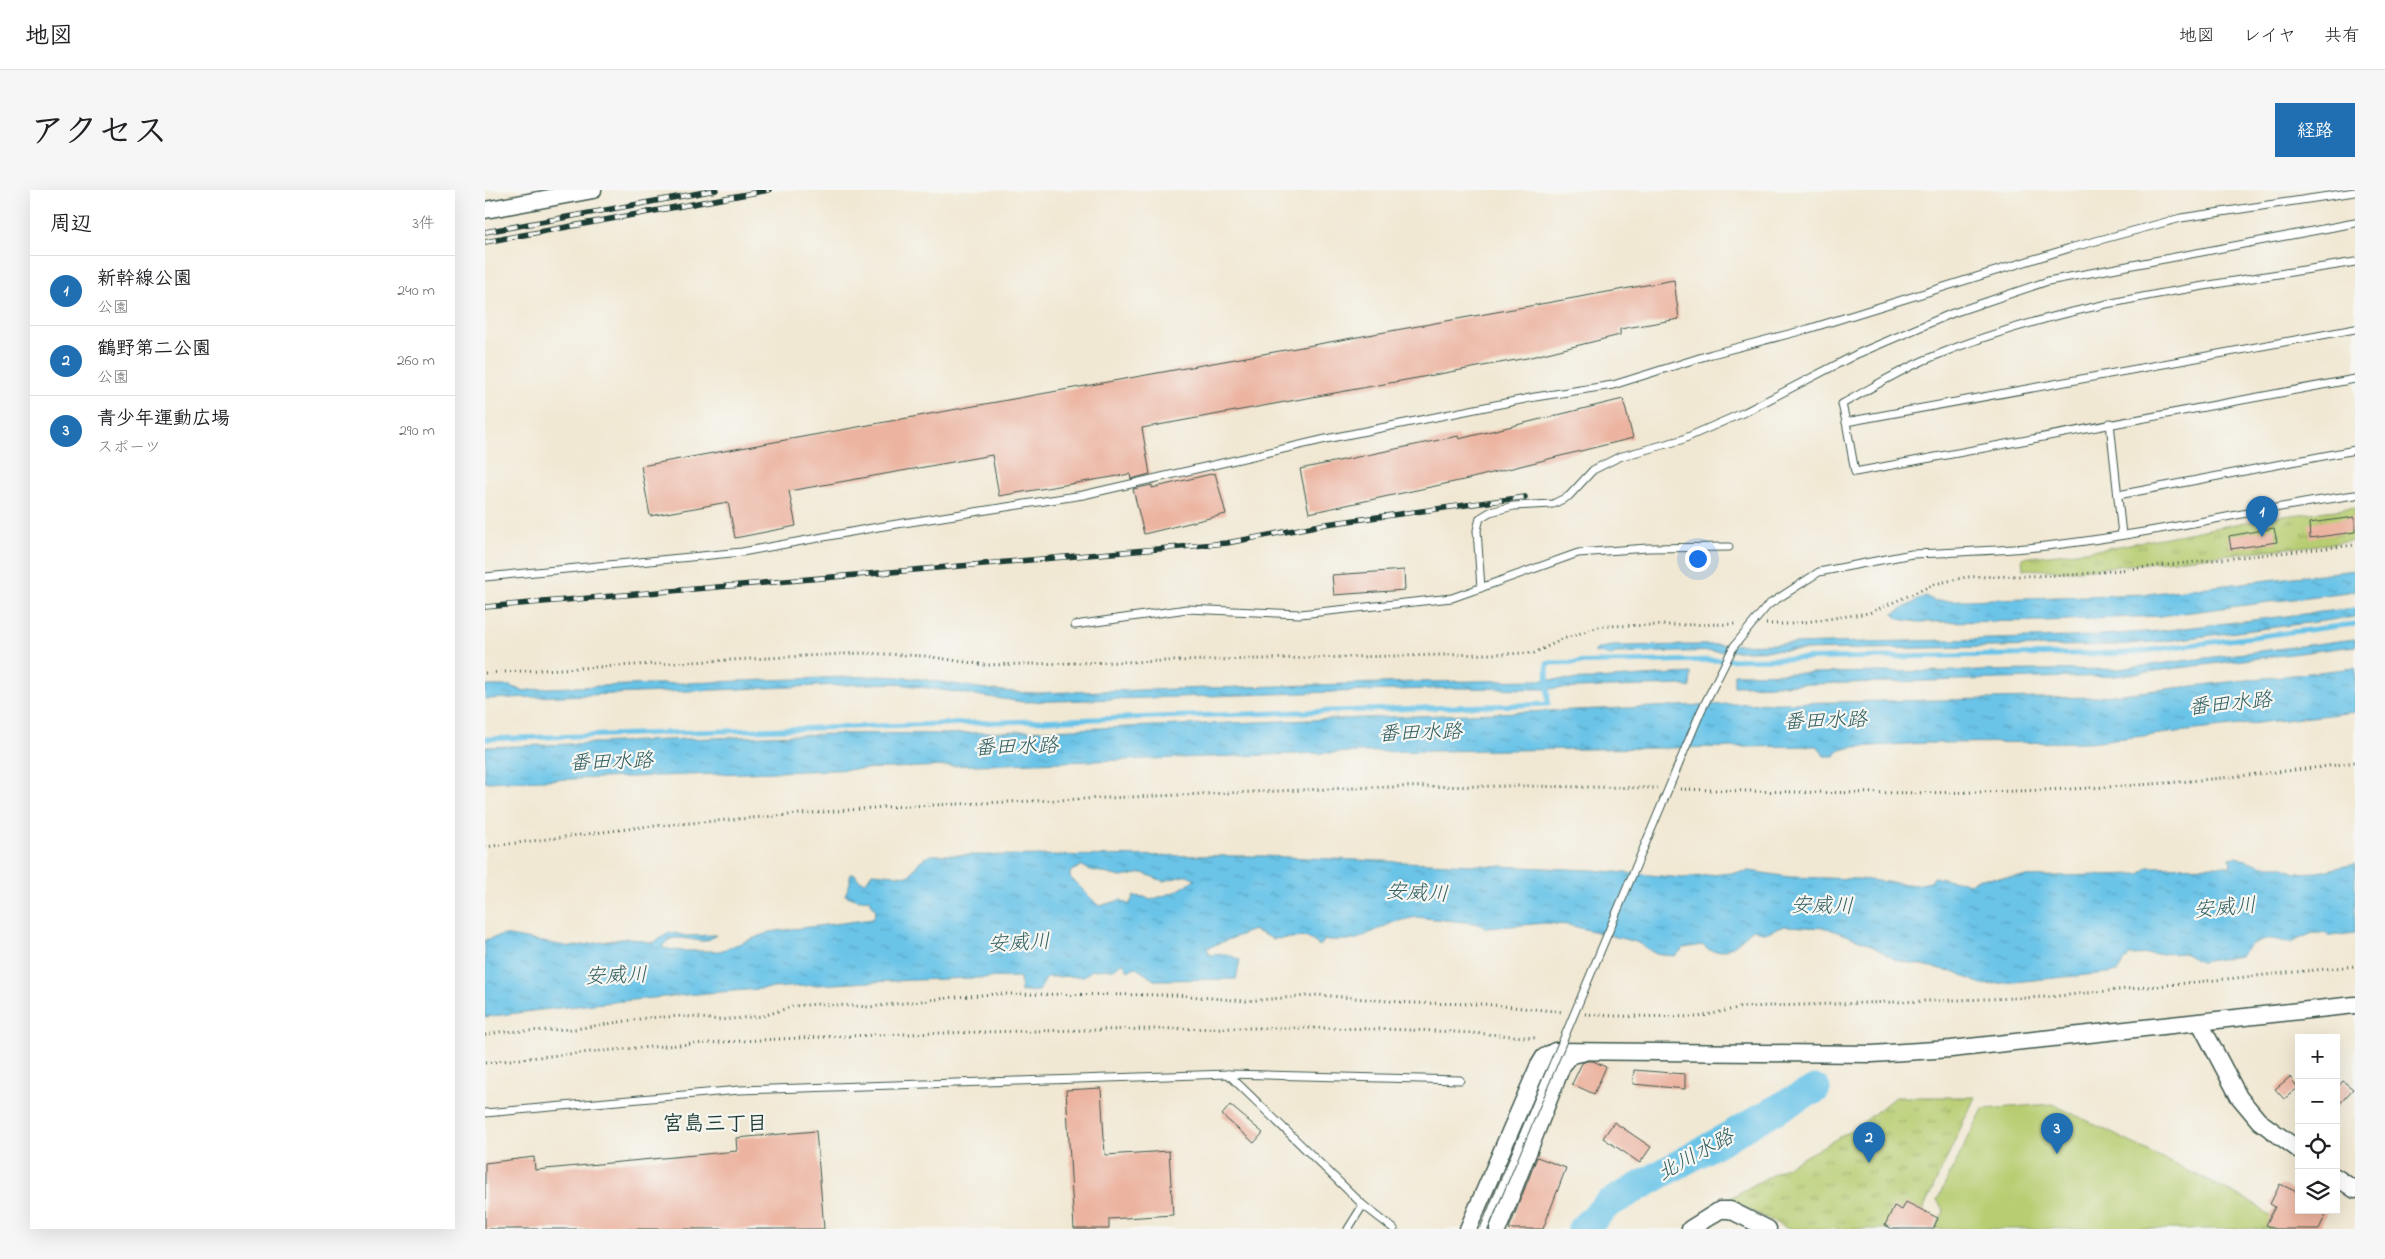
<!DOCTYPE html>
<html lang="ja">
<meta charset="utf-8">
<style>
:root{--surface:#fff;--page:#f6f6f6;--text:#202124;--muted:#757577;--line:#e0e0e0;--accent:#1f6fb2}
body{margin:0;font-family:"Indie Flower","Klee One",sans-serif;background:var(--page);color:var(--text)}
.controls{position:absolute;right:15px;bottom:15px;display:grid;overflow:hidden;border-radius:0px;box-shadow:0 5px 20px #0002}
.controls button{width:45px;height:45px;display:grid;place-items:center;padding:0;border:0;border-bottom:1px solid var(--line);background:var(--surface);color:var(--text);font:25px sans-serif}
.you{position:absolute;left:1212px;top:368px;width:18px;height:18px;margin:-12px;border:4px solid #fff;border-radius:50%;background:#1a73e8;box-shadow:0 0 0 8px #1a73e833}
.badge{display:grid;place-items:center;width:32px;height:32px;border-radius:50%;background:var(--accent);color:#fff;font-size:16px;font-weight:700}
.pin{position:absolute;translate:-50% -41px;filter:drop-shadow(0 1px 2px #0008)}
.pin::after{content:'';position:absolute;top:26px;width:18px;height:15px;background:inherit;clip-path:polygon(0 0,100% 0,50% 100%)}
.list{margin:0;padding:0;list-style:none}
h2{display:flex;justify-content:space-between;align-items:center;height:65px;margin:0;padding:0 20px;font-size:21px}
h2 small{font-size:16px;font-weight:400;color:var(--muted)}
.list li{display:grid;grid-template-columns:32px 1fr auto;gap:15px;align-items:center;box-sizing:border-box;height:70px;padding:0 20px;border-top:1px solid var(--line)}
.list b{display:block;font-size:19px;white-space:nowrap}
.list p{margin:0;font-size:16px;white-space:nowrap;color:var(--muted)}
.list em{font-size:16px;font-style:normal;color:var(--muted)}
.icon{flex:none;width:28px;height:28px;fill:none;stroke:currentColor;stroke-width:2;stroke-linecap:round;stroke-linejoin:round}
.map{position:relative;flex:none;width:1870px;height:1039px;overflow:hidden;border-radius:0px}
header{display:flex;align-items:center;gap:30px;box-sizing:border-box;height:70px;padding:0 25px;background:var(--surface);border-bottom:1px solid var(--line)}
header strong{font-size:24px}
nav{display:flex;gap:28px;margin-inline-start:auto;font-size:18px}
.intro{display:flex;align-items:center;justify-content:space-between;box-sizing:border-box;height:120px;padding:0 30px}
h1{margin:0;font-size:35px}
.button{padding:12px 22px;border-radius:0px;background:var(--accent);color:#fff;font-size:18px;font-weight:700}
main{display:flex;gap:30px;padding:0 30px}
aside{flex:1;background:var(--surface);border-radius:0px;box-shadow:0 5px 20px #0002}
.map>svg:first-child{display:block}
.grass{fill:url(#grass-tufts);stroke:#6c8553}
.pitch{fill:#b8cd72;stroke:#6c8553}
.water{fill:url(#water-ripples);stroke:#44808e;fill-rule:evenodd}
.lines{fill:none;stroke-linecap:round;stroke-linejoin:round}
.stream{stroke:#6ac4e8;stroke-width:5}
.river{stroke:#6ac4e8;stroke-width:29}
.building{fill:#ecb4a0}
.service-casing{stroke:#3e574c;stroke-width:9}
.tertiary-casing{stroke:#3e574c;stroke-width:19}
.path{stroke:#3e574c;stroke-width:3;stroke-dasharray:1 4;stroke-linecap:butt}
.service{stroke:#fff;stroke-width:7}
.tertiary{stroke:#fff;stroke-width:16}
.rail-casing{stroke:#1f3d34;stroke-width:5.5}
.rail{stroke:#f6f6f2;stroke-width:4;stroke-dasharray:11;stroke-linecap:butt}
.service-bridge-casing{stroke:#3e574c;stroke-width:9;stroke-linecap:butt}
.service-bridge{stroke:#fff;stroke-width:7}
.labels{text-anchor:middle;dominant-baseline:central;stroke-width:4.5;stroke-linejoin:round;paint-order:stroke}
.water-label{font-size:21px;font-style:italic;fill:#325f61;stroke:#f6f6f2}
.neighbourhood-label{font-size:21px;font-weight:bold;fill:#1f3d34;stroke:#f6f6f2}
</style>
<header>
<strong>地図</strong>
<nav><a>地図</a><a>レイヤ</a><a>共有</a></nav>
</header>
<div class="intro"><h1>アクセス</h1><a class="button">経路</a></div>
<main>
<aside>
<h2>周辺<small>3件</small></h2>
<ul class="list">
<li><span class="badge">1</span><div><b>新幹線公園</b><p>公園</p></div><em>240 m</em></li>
<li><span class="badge">2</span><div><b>鶴野第二公園</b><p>公園</p></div><em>260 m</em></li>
<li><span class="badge">3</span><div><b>青少年運動広場</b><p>スポーツ</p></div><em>290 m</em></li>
</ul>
</aside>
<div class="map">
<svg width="1870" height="1039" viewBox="0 0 1870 1039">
<defs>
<pattern id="grass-tufts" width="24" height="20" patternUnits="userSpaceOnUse" patternTransform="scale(1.25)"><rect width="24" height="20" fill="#b8cd72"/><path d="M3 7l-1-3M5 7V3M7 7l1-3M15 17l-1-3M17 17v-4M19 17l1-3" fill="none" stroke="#95a85e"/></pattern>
<pattern id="water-ripples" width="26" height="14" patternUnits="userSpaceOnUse" patternTransform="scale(1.25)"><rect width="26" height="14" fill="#6ac4e8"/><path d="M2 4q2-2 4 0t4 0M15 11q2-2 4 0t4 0" fill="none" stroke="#57a0bd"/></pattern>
</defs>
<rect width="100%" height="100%" fill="#f6f6f2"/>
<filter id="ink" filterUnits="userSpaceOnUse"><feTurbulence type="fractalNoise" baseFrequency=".02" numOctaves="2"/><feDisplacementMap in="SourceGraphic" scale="10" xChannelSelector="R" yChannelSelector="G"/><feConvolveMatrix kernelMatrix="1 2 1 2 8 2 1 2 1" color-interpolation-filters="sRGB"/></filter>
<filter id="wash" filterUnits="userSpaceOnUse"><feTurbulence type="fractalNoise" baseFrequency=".0096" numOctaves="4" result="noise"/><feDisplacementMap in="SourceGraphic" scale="20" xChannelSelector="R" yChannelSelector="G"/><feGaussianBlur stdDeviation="1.12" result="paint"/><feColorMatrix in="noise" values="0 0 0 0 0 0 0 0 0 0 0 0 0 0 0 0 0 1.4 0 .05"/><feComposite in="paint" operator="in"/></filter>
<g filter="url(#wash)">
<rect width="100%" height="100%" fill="#f1e8d3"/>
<g class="grass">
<path d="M1870,318V351L1585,381L1538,379L1537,368L1618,359L1788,327Z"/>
<path d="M1410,907H1490L1429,1039H1304L1247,1011L1245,1008L1371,938Z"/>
</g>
<path class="pitch" d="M1568,914L1770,1014L1783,1025L1812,1039H1450L1459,1021L1452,1010L1498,919Z"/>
<g class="water">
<path d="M1870,380V401L1675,426L1560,431L1431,432L1414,429L1408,424L1440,406L1450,411L1662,404Z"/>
<path d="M1870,418V427L1680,451L1630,455L1130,463L1126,466L1109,462L1114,458L1128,456L1304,454L1587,447L1674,441Z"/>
<path d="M1870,449V456L1630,486L1249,496V484L1634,479Z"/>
<path d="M1870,478V522L1604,552L1440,553L1367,557L1353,561L1350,566H1339L1333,556L867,562L0,592V557C153,553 306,541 459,544L1247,514L1609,507Z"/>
<path d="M1206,483L1205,498L1196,495L1057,499L973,498L538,512L408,493L0,509V496H26L37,501L62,498L392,486C445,486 498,503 552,503L932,492L1111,489Z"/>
<path d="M446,665L777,666L1107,680L1198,688L1265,681L1304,687L1373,689L1431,695L1446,692L1449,687C1461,691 1473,689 1484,694L1495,688L1655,684L1663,677L1746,676L1745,668L1751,667L1779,676H1797L1810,683L1833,682L1870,674V743L1844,746L1843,743H1828L1805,753L1788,749L1774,751L1765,755L1755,766L1715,772L1699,763L1644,765L1632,782L1497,795L1471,782L1411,770L1382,753L1342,738L1299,736L1280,743L1268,739C1253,752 1236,772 1217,755L1199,758L1190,766L1171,764L1151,752L1084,735L1060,733L1001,738L996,734L980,732L931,727L909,732L870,750H840L835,756L822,747L788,749L768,740L722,758L724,765L742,764L755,770L751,789L669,790L650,777L643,781L638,772L629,779L607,780L599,786L562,787L554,801L536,802L535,787C356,790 177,804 0,827V750L19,745L86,757L143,748L168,753L185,742L201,746L231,745C228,747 224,750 221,751C206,752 185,740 177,758L197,761H235L285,742L388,729L391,721L384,709L373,710L360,705L365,693V684H370L374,690L381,692L387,683L424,686L435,671ZM596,676L606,680L636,687L658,683L678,691L703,685L710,690L690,702L665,710L660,707L649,706L644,715L636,710L614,716L585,687V682Z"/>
</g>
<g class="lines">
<path class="stream" d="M0,549L1063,514L1062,473L1642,463L1870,434"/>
<path class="river" d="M1097,1039L1123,1014L1308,910L1331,899"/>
</g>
<g id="blocks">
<g class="building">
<path d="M1189,90L1194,129L1135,139V145L1042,168L657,238L665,284L646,289L645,284L514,306L507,265L304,301L311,336L250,348L243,312L165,326L156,276Z"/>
<path d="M1138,209L1148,248L983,289L824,323L815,279L973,246L974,249Z"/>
<path d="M730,283L741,324L659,344L648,299L667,295V298Z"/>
<path d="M1870,327V342L1825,348L1824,333Z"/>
<path d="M1789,338L1792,352L1746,359L1744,346Z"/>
<path d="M919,380L920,400L849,405L847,385Z"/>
<path d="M1102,871H1108L1121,877L1109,904L1087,894L1097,873Z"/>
<path d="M1149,880L1200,884V899L1148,894Z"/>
<path d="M1805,887L1813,898L1799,909L1790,899Z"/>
<path d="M1858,891L1868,899L1851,918V899Z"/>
<path d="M616,898L620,965L684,961L688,1025L624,1029V1039H589L581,900Z"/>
<path d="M745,915L778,943L769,953L737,925Z"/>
<path d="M1129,932L1166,957L1155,973L1118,948Z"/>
<path d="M331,941L339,1039H0V973L49,967L50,980L252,961L251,948Z"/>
<path d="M1052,967L1081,978L1058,1039H1024Z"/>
<path d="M1795,994L1814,1003V1020H1843L1834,1039H1790L1781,1035L1790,1017L1785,1014Z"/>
<path d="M1421,1012L1453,1028L1448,1039H1407L1400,1035L1409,1016L1417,1020Z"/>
</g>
</g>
</g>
<g filter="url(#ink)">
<use href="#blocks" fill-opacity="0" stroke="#3e574c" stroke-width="1"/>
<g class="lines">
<defs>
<g id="service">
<path d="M1870,139L1361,232L1370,282L1870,189"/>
<path d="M1361,232L1357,214C1387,198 1416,179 1447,167C1581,111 1728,95 1870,72"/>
<path d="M1625,233L1637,345"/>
<path d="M1633,305L1870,260"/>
<path d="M1427,364C1469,362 1511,361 1552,357C1659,346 1764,320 1870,305"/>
<path d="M0,387L257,362L393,337L598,305L841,249L1050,207L1128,195L1227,164L1323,139L1585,58L1696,28L1870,2"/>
<path d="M996,398L992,340L995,328L1005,322L1029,316L1068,314L1084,306L1108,280L1134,267L1196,250L1260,222L1372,164L1468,123L1563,91L1870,33"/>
<path d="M590,435L702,419L815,424L967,408L1093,363L1163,358L1244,357"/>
<path d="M743,884L878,1015"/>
<path d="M0,923L254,900L743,884L975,890"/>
<path d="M863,1039L878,1015L909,1039"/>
</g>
<g id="tertiary">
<path d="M0,20L108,0"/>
<path d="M1715,833L1754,907L1774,931L1814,960"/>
<path d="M1851,987L1870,1000"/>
<path d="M983,1039L1053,877L1059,867L1070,861L1387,864L1466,859L1870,815"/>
<path d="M1013,1039L1077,876L1086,865L1097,863"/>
<path d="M1205,1039L1235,1020H1245L1283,1039"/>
</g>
</defs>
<use href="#service" class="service-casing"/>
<use href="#tertiary" class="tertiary-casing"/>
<g class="path">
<path d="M1281,434H1306L1384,423L1450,394L1481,387L1588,385L1870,355"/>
<path d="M0,483L377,463L440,466L500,475L1049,463L1078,449L1117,436L1253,434"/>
<path d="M1195,599C1379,605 1563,606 1746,587C1787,582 1829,579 1870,572"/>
<path d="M0,657L157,637L400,617L891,597L1036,596L1173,598"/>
<path d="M1100,824L1128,826L1214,827L1257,817L1563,807L1870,776"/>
<path d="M0,845L15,842L89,839L161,828L197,826L235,830L278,826L309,816L334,814L384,817L471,807L509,804L690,805L761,811L834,805L927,813L998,814L1079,822"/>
<path d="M0,873C201,849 404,843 606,840C754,838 902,834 1050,848"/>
</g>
<use href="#service" class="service"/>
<use href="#tertiary" class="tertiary"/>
<defs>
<g id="rail">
<path d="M0,42L231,0"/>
<path d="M0,52L284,0"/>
<path d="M0,417L742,353L841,334L1040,307"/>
</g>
</defs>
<use href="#rail" class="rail-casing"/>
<use href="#rail" class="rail"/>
<defs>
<path id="service-bridge" d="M999,1039L1216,521L1249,456L1283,415L1334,382L1427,364"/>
</defs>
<use href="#service-bridge" class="service-bridge-casing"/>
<use href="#service-bridge" class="service-bridge"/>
</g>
</g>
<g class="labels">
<g class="water-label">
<text transform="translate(1745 515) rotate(-6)">番田水路</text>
<text transform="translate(1340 532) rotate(-2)">番田水路</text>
<text transform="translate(935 544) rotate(-2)">番田水路</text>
<text transform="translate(531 558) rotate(-2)">番田水路</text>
<text transform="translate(126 573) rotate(-2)">番田水路</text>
<text transform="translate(932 704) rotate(3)">安威川</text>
<text transform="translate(1337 717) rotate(1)">安威川</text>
<text transform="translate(1740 719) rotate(-5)">安威川</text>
<text transform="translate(534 754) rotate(-3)">安威川</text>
<text transform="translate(131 787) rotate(-2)">安威川</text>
<text transform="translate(1211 966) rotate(-29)">北川水路</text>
</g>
<g class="neighbourhood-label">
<text x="230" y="935">宮島三丁目</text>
</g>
</g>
</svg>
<div class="controls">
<button>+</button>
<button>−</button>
<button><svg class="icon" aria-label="locate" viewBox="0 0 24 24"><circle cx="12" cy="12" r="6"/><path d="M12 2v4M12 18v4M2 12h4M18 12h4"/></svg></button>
<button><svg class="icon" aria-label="layers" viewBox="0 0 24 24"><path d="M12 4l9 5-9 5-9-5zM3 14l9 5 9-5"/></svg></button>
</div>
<div class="you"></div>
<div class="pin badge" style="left:1777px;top:347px">1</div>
<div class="pin badge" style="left:1384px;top:973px">2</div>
<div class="pin badge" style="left:1572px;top:964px">3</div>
</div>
</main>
